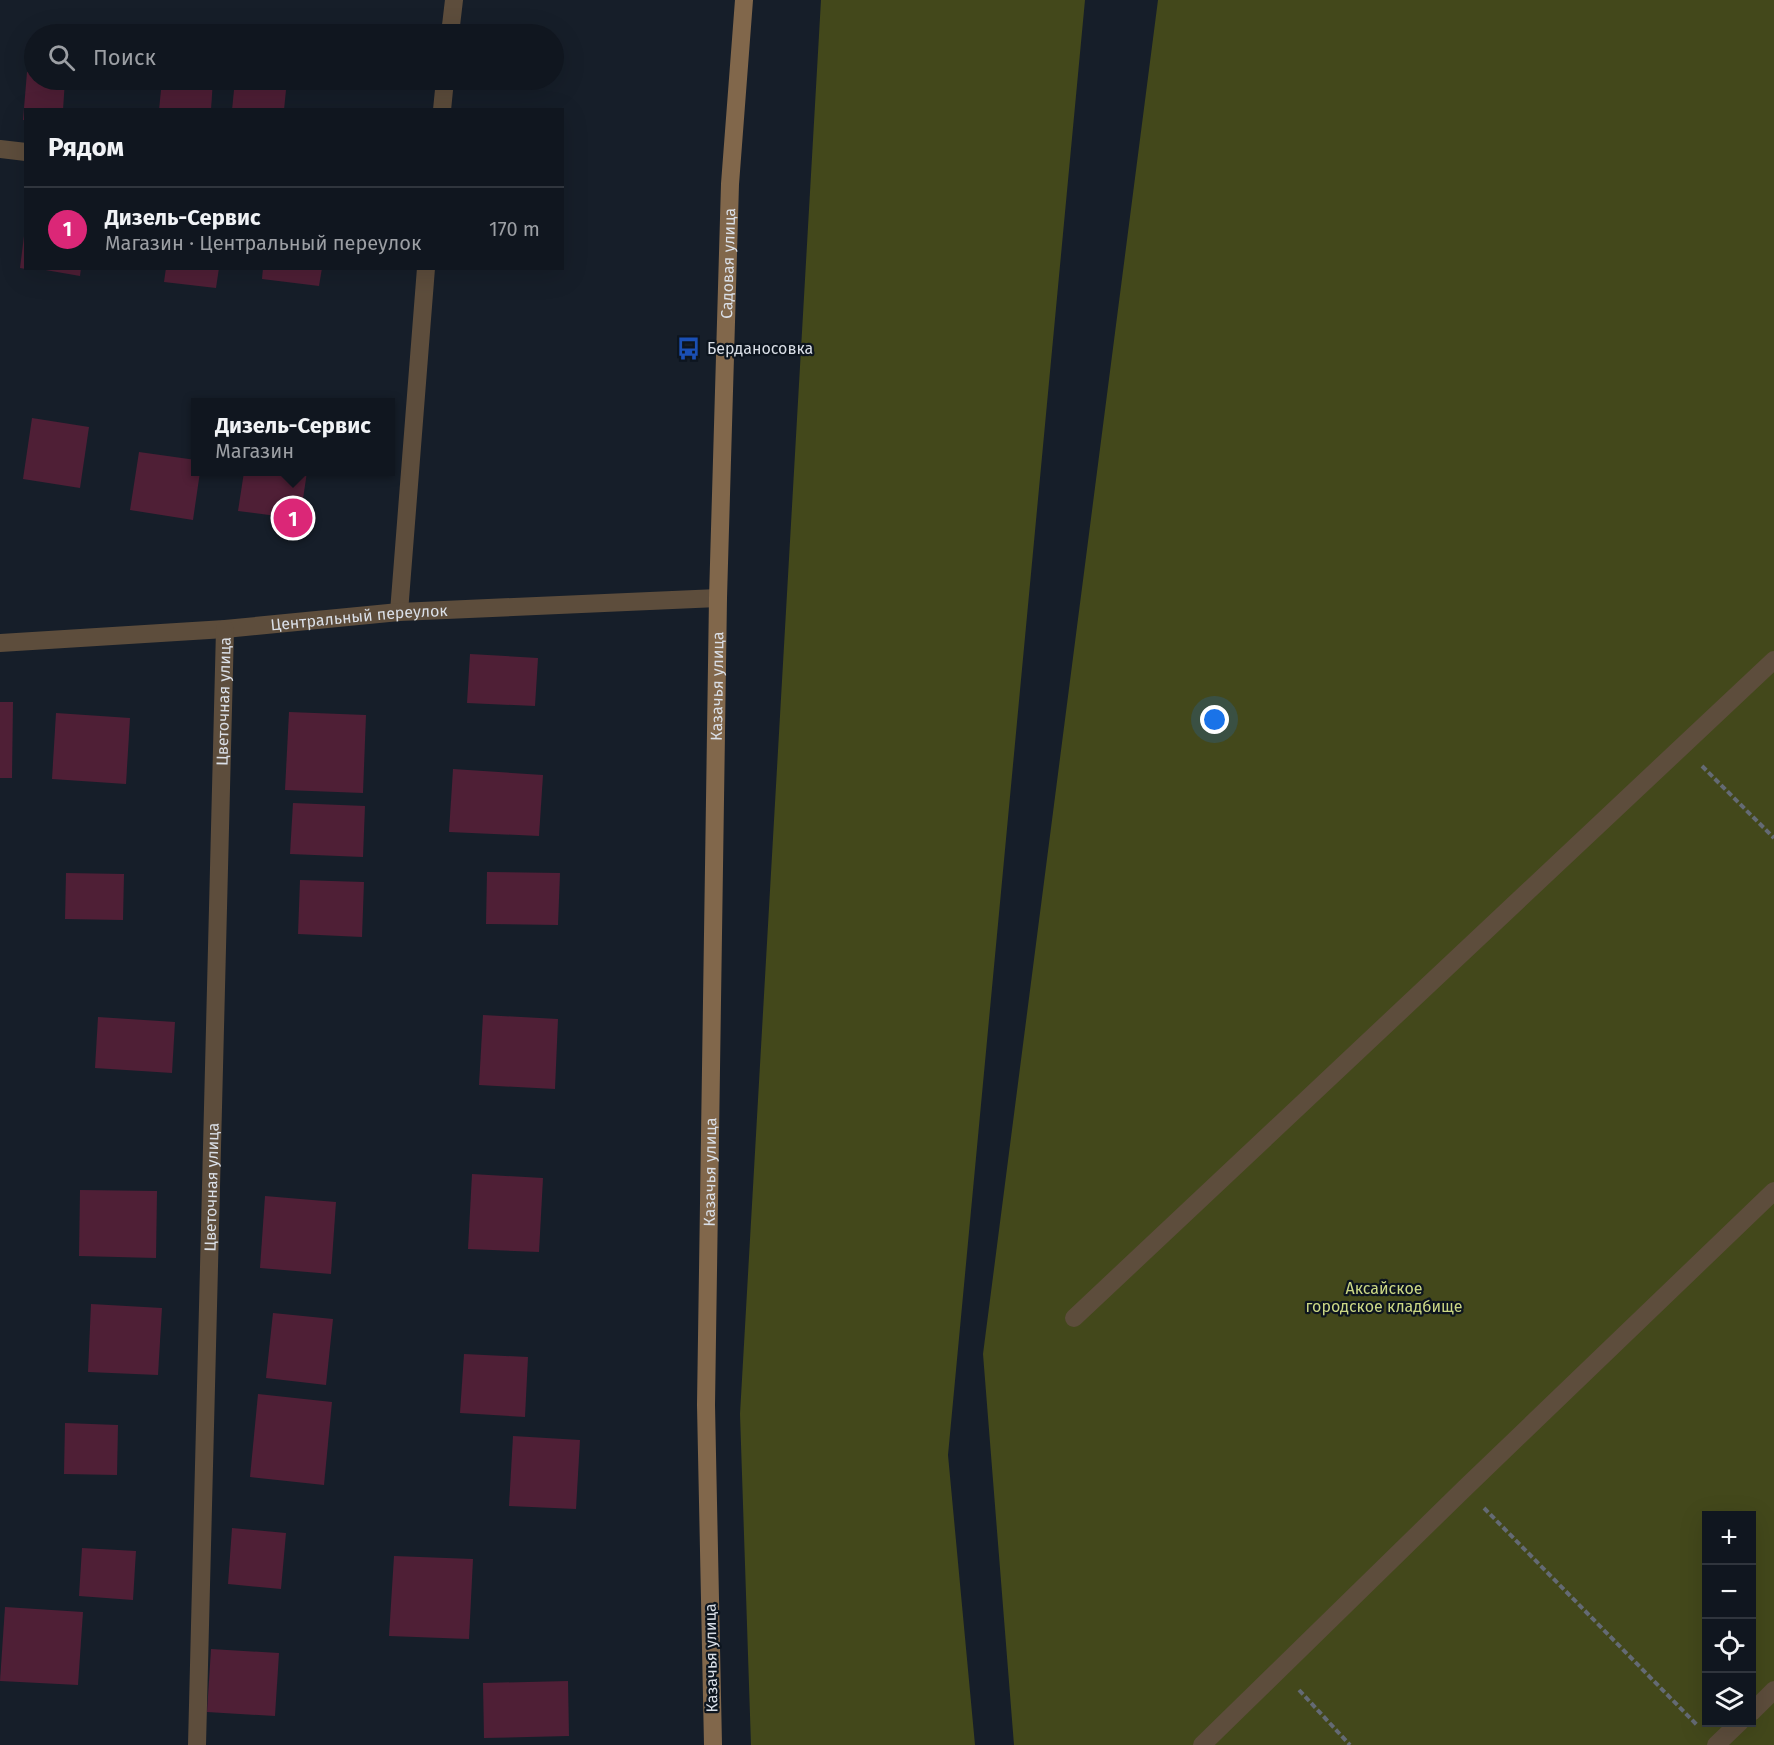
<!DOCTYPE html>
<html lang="ru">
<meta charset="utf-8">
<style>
:root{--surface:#10161f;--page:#1e232c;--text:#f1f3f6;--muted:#9c9fa4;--line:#30353d;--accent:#db2777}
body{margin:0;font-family:"Fira Sans",sans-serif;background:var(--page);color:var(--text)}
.controls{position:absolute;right:18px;bottom:18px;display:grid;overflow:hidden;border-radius:0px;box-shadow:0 6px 24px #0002}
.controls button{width:54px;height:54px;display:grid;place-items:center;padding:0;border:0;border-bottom:2px solid var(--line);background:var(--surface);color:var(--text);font:30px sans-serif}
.you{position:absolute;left:1215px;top:720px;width:21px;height:21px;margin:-15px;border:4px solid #fff;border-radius:50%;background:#1a73e8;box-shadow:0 0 0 9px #1a73e833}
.badge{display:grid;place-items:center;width:39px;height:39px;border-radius:50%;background:var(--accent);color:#fff;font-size:20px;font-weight:700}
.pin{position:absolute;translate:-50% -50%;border:3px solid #fff;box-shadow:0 2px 6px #0006}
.popup{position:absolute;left:191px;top:398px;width:204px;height:78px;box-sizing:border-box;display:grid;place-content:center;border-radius:0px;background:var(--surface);filter:drop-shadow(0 2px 4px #0005);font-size:20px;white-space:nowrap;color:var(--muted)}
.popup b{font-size:22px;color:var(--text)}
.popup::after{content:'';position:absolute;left:50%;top:100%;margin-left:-12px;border:12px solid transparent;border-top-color:var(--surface)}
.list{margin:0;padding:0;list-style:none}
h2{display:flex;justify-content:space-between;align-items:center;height:78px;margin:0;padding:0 24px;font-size:26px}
h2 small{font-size:20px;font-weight:400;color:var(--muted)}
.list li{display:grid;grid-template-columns:39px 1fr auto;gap:18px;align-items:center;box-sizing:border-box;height:84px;padding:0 24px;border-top:2px solid var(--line)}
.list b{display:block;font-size:22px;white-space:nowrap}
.list p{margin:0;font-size:20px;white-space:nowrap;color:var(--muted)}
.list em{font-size:20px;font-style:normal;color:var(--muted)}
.icon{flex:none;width:33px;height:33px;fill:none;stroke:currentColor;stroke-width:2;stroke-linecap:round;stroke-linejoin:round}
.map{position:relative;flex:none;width:1774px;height:1745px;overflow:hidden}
.search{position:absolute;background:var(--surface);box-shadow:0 6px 24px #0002;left:24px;top:24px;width:540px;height:66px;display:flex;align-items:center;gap:15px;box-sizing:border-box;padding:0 21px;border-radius:33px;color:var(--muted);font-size:22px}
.panel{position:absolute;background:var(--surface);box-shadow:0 6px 24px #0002;left:24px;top:108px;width:540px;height:162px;border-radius:0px}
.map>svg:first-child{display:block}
.green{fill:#43481b;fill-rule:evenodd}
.building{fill:#4f1f36}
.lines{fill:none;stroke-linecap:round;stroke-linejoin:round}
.path{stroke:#646a74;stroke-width:4;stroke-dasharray:6 3;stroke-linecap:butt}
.service{stroke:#5d4d3c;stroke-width:18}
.minor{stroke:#5d4d3c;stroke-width:18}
.secondary{stroke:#81674b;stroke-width:18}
.labels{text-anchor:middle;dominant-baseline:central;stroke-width:4.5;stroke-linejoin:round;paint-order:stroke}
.street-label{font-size:16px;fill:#dadfe7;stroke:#0d151f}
.poi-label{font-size:16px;fill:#dadfe7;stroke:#0d151f;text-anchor:start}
.park-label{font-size:16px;fill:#ccd885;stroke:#0d151f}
</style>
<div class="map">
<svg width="1774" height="1745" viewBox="0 0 1774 1745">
<rect width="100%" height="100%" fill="#161e29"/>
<g class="green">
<path d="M821,0H1085L948,1455L975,1745H751L740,1414Z"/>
<path d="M1158,0H1774V1745H1014L983,1354ZM1706,1516H1752V1722H1706Z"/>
</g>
<g class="building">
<path d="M27,72L34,73V80H65L63,110H26V120H23Z"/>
<path d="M162,80H213L211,110H159Z"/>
<path d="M235,80H287L284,110H232Z"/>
<path d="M24,236H26V269L20,268Z"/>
<path d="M34,268H81L80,276Z"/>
<path d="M166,268H219L216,288L164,282Z"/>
<path d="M263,268H322L319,286L262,279Z"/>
<path d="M32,418L89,427L80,488L23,479Z"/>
<path d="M139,452L196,460V472H200L193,520L130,510Z"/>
<path d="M244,472H307L300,519L238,511Z"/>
<path d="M470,654L538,658L535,706L467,703Z"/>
<path d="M0,702H13L12,778H0Z"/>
<path d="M289,712L366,715L363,793L285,790Z"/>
<path d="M56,713L130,718L126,784L52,779Z"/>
<path d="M453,769L543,775L539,836L449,832Z"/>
<path d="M293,803L365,806L363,857L290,854Z"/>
<path d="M487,872L560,873L558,925L486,924Z"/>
<path d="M66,873L124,874L123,920L65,919Z"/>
<path d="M300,880L364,882L362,937L298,934Z"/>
<path d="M483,1015L558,1019L555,1089L479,1085Z"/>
<path d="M98,1017L175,1022L172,1073L95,1068Z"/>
<path d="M472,1174L543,1178L539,1252L468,1249Z"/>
<path d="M80,1190L157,1191L156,1258L79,1256Z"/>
<path d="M265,1196L336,1202L331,1274L260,1268Z"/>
<path d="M91,1304L162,1308L158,1375L88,1372Z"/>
<path d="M273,1313L333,1319L326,1385L266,1378Z"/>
<path d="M464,1354L528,1357L525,1417L460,1413Z"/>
<path d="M258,1394L332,1402L324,1485L250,1477Z"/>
<path d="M65,1423L118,1425L117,1475L64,1474Z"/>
<path d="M513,1436L580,1440L576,1509L509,1506Z"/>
<path d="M232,1528L286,1533L281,1589L228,1584Z"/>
<path d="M82,1548L136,1551L133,1600L79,1596Z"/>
<path d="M394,1556L473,1559L469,1639L389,1636Z"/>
<path d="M5,1607L83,1612L78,1685L0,1681Z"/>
<path d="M211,1649L279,1653L275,1716L207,1712Z"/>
<path d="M568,1681L569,1736L484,1738L483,1683Z"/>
</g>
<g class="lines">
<g class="path">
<path d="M1702,766L1774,838"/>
<path d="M1484,1508L1697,1725"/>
<path d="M1299,1690L1350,1745"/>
</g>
<g class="service">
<path d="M1074,1318L1774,660"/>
<path d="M1752,1712L1774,1690"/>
<path d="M1202,1745L1465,1488L1774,1191"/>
<path d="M1716,1745L1740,1722"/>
</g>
<g class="minor">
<path d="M450,34L454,0"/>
<path d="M442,110L445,80"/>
<path d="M0,149L26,152"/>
<path d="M399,612L426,268"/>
<path id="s1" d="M0,643L225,629L399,612L718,598"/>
<path id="s2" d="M197,1745L225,629"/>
</g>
<path class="secondary" id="s3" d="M713,1745L706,1405L718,598L730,184L744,0"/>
</g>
<defs>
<symbol id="bus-bare" viewBox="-9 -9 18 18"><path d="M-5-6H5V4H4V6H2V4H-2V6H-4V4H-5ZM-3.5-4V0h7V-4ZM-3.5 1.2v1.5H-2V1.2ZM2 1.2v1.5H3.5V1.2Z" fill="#1a4fb4" stroke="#0d151f" stroke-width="2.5" paint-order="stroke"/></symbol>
</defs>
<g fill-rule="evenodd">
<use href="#bus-bare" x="672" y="332" width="33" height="33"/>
</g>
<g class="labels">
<g class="street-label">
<text stroke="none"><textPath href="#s3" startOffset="1482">Садовая улица</textPath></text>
<text stroke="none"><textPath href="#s1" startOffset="360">Центральный переулок</textPath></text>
<text stroke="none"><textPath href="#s3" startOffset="1059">Казачья улица</textPath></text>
<text stroke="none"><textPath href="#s2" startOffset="1044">Цветочная улица</textPath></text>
<text stroke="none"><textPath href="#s3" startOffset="573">Казачья улица</textPath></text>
<text stroke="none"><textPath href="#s2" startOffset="558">Цветочная улица</textPath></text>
<text transform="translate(711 1658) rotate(-91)">Казачья улица</text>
</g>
<g class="poi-label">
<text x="707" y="348">Берданосовка</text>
</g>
<g class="park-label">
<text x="1384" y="1288">Аксайское<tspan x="1384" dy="18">городское кладбище</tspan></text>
</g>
</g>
</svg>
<div class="controls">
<button>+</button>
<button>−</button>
<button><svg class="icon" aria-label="locate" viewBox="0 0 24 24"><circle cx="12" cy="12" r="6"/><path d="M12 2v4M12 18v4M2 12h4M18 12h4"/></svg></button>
<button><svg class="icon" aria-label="layers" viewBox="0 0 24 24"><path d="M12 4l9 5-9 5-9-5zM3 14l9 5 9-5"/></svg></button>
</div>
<div class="you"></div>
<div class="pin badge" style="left:293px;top:518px">1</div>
<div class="popup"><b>Дизель-Сервис</b>Магазин</div>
<div class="search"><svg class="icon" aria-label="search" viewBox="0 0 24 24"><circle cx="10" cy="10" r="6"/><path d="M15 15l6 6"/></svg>Поиск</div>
<section class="panel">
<h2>Рядом<small></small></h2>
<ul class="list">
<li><span class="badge">1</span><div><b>Дизель-Сервис</b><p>Магазин · Центральный переулок</p></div><em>170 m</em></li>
</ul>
</section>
</div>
